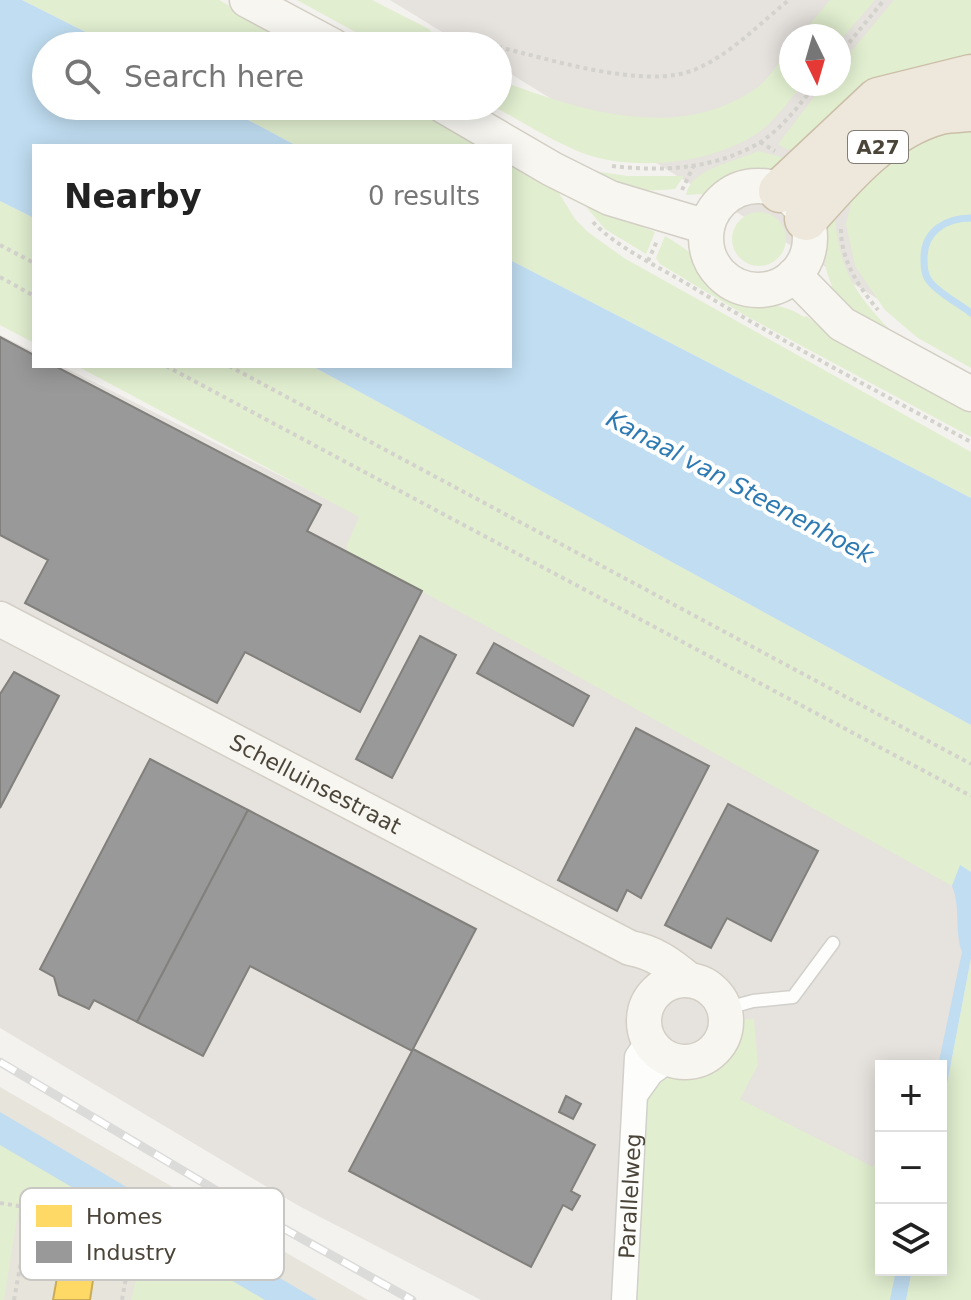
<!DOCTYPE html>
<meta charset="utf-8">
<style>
:root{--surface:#fff;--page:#f2f2f2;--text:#222;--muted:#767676;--line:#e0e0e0}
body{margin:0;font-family:"DejaVu Sans",sans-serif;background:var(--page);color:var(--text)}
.controls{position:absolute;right:24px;bottom:24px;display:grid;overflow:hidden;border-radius:0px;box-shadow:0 4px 20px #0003}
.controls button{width:72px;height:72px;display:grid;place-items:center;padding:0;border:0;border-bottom:2px solid var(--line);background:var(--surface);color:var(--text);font:40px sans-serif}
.compass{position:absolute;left:779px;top:24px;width:72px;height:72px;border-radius:50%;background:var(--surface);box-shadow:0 4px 20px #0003;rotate:175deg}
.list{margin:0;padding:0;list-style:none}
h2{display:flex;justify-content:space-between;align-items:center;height:104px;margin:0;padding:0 32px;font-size:34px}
h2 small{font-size:26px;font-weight:400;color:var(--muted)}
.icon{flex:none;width:44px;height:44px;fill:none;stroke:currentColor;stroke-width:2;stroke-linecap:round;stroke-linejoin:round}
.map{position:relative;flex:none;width:971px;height:1300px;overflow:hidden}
.search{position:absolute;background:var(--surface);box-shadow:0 4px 20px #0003;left:32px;top:32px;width:480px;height:88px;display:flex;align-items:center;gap:20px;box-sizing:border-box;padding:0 28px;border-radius:44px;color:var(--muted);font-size:30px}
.panel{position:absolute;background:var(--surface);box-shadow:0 4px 20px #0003;left:32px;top:144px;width:480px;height:224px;border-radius:0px}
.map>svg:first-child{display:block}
.residential{fill:#e7e4dc}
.industrial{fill:#e6e2de;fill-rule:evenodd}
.green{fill:#e1eecf}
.water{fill:#c0ddf1}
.homes{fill:#ffd966;stroke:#c9ac58;stroke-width:2}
.industry{fill:#999;stroke:#82807c;stroke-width:2}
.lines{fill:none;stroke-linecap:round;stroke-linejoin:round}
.stream{stroke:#c0ddf1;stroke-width:7}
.lane-casing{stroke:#d2d0cb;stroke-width:15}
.street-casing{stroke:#d2d0cb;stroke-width:27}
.secondary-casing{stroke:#d3cfc5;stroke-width:37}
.highway-casing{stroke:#ccbfa9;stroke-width:45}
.path{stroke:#d3d2cc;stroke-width:4;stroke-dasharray:4 4;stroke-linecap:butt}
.lane{stroke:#fdfdfc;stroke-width:12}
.street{stroke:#fdfdfc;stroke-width:24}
.secondary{stroke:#f7f6f1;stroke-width:34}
.highway{stroke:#ede8db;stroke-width:42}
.rail-casing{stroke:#dbdbda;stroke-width:9}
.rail{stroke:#fff;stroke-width:6;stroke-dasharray:18;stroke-linecap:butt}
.labels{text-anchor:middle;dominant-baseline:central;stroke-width:8;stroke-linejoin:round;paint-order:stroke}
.shield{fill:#fff;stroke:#817c74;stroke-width:2}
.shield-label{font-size:20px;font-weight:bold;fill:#4b4439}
.street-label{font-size:22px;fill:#4b4439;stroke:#fff}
.water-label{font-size:24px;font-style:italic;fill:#2e7ab2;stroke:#fff}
.key{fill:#fff;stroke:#c9c7c4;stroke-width:2}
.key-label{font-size:22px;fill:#4b4439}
</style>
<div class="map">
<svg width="971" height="1300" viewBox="0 0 971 1300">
<rect width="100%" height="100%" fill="#f4f2ee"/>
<path class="residential" d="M0,1087L368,1300H0Z"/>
<g class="industrial">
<path d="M390,0H971V356L498,66V46H465ZM791,36H839V84H791Z"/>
<path d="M0,335L34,352V366H62L390,531L705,734L971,881V920L941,1066H881V1270H904L898,1300H481L299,1206L0,1028Z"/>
</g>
<g class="green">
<path d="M22,0H219L303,46H113Z"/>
<path d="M297,0H372L429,29L441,46H381Z"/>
<path d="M830,0H875L839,42V36H800Z"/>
<path d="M894,0H971V63L804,152L786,149L778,144L824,84H839V66Z"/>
<path d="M791,47V84H803C790,99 777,118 762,130C716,164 633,173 580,152C550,140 521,121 493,106H498V73L504,82C582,111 678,142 755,89C769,80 780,60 791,47Z"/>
<path d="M222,106H413L486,146H297Z"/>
<path d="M971,127V368L918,338L885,310L855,266L846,224L853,194L891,158L941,132Z"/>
<path d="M758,151L796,161L776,169L730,179L703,194L686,195C691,168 735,162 758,151Z"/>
<path d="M510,160L557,190L575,219L588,232L624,258L971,452V498L510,260Z"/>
<path d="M593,171L628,176H684L675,189C641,192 622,191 593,171Z"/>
<path d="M0,201L34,218V343L0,325Z"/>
<path d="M582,202L655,232L646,254L605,229Z"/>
<circle cx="759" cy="239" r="27"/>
<path d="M835,217C839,270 856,295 892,332C863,323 850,309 830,287L832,286C823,265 817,235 835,217Z"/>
<path d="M665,236C678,244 691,251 700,264C708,274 714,285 726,292C750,307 777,299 804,317L806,316L840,340L971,413V437L748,317L660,264L656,258Z"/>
<path d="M77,366H312L971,725V872L960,866L952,886L525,647L350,553L346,547L359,517Z"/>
<path d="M971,958V1300H906L912,1270H941V1116Z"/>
<path d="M746,1019H754L758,1065L740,1099L873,1167L881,1152V1270H896L890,1300H634L648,1090L664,1077L706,1072L719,1063L734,1044L738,1022Z"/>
<path d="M0,1145L265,1300H131L144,1248L138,1242L24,1207L18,1212L4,1300H0Z"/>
</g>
<g class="water">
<path d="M0,0H22L113,46H46V106H222L297,146H34V218L0,201Z"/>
<path d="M510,260L971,498V725L312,366H510Z"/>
<path d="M960,865L971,872V958L941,1116V1066H938L962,952C954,930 961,907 952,886Z"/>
<path d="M0,1112L317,1300H265L0,1145Z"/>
<path d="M896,1270H912L906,1300H890Z"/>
</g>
<path class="homes" d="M66,1242L98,1247L90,1300H53L61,1255H64Z"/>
<g class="industry">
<path d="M0,337L34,355V366H55L321,505L307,531L422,591L360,712L245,652L217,703L25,603L48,560L0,535Z"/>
<path d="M420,636L456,655L392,778L356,759Z"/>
<path d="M494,643L589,696L573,726L477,673Z"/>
<path d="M14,672L59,696L0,808V694Z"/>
<path d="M636,728L709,766L641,898L627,890L617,911L558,880Z"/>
<path d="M150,759L248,810L137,1022L94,1000L89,1009L59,995L54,977L40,969Z"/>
<path d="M728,804L818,851L771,941L727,918L711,948L665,925Z"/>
<path d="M248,810L476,929L412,1051L250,966L203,1056L137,1022Z"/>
<path d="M413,1049L595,1145L571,1191L580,1196L572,1210L563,1205L531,1267L349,1171Z"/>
<path d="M566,1096L581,1104L573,1119L559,1112Z"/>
</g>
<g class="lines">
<path class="stream" d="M971,218C946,218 924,231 924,258C924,266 924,275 930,282C940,294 958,303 971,313"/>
<defs>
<path id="lane" d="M724,1009L753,1001L793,997L833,943"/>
<g id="street">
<path d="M636,1094L651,1073L670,1059"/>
<path id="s1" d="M624,1300L637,1057L649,1040"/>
</g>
<g id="secondary">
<path d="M247,0L333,46"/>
<path d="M444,106L552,169L610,198L707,227"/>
<circle cx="758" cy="238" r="52"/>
<path d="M794,275L842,324L971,394"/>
<path id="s2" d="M0,619L630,948C654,952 671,965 689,980"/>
<circle cx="685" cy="1021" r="41"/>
</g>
<g id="highway">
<path d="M780,191L878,99L971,76"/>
<path d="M806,219C843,177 884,128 940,113C950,111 961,111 971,110"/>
</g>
</defs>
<use href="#lane" class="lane-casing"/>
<use href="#street" class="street-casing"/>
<use href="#secondary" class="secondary-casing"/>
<use href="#highway" class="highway-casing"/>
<g class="path">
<path d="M486,46H493"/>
<path d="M498,47C550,59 647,91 696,69C731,54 759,24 789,0"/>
<path d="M839,55L884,0"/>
<path d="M760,142L775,151"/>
<path d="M612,166C663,172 714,169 759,143C782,129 800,104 816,84"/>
<path d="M682,190L693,167"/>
<path d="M593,222C616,247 659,267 689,285C781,341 877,391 971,442"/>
<path d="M841,229C841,261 859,287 878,310"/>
<path d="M0,245L34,263"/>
<path d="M648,261L657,241"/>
<path d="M0,277L34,296"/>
<path d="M166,366L971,796"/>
<path d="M229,366L971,764"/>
<path d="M0,1203L25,1207L30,1212L132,1244L122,1300"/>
<path d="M14,1300L30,1212"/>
</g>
<use href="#lane" class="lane"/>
<use href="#street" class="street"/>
<use href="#secondary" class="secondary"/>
<use href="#highway" class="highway"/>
<defs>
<path id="rail" d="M0,1062L229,1198L412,1300"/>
</defs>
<use href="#rail" class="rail-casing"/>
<use href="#rail" class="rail"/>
</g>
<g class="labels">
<rect class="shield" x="848" y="131" width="60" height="32" rx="6"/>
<g class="shield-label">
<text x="878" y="147">A27</text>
</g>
<g class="street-label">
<text stroke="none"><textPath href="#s2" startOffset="356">Schelluinsestraat</textPath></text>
<text stroke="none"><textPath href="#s1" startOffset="104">Parallelweg</textPath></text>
</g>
<g class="water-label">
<text transform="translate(740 487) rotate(28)">Kanaal van Steenenhoek</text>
</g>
</g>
<rect x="20" y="1188" width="264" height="92" rx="12" class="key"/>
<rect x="36" y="1205" width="36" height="22" fill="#ffd966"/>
<rect x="36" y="1241" width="36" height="22" fill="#999"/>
<g class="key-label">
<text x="86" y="1224">Homes</text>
<text x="86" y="1260">Industry</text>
</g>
</svg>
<div class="controls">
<button>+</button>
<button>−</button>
<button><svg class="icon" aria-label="layers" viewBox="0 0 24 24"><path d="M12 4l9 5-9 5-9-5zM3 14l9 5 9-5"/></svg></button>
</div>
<svg class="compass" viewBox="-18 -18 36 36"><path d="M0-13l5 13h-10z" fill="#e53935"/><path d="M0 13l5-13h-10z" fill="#767676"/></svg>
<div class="search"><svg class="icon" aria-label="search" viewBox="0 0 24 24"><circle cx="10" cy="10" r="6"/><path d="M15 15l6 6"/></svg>Search here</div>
<section class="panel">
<h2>Nearby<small>0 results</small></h2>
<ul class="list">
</ul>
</section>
</div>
